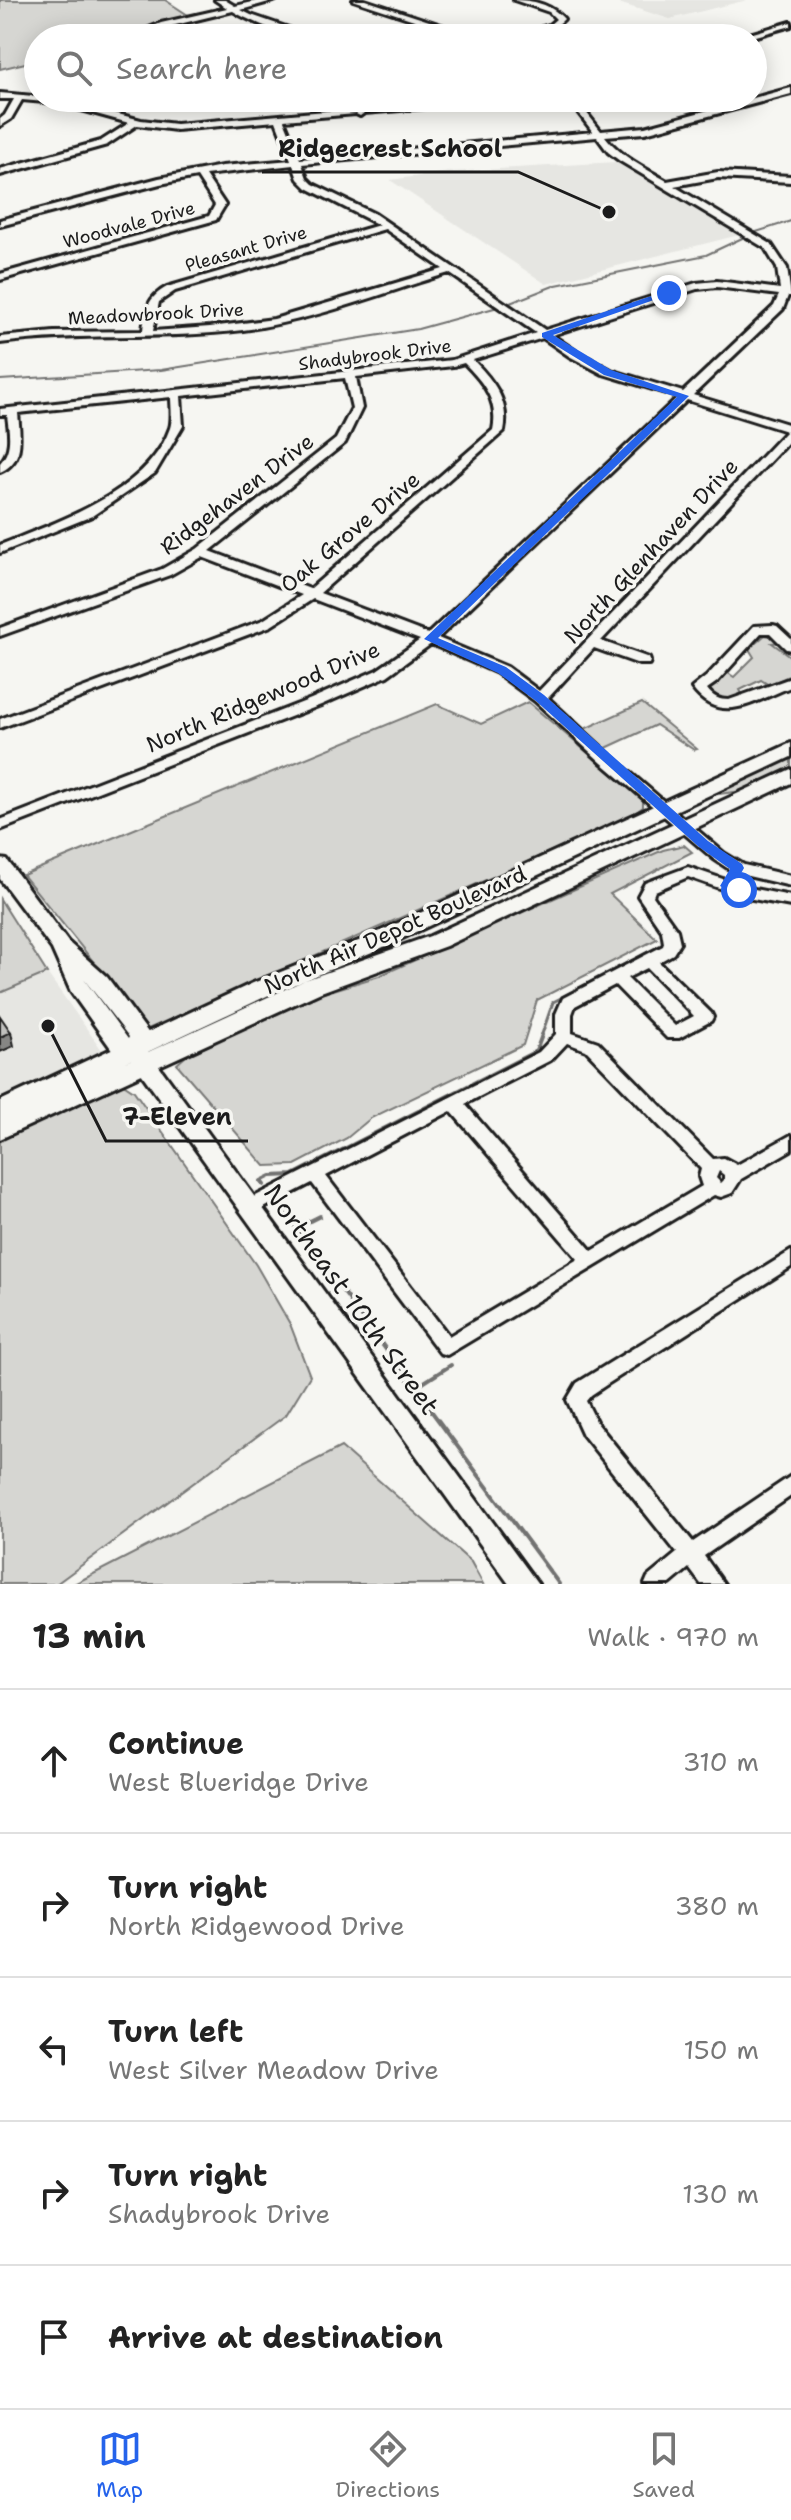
<!DOCTYPE html>
<meta charset="utf-8">
<style>
:root{--surface:#fff;--page:#f6f6f6;--text:#222;--muted:#767676;--line:#e0e0e0;--accent:#2563eb}
body{margin:0;font-family:"Shantell Sans",sans-serif;background:var(--page);color:var(--text)}
.stop{position:absolute;width:24px;height:24px;margin:-18px;border:6px solid #2563eb;border-radius:50%;background:#fff}
.stop.end{background:#2563eb;border-color:#fff;box-shadow:0 2px 8px #0008}
.list{margin:0;padding:0;list-style:none}
h2{display:flex;justify-content:space-between;align-items:center;height:104px;margin:0;padding:0 32px;font-size:34px}
h2 small{font-size:26px;font-weight:400;color:var(--muted)}
.list li{display:grid;grid-template-columns:52px 1fr auto;gap:24px;align-items:center;box-sizing:border-box;height:144px;padding:0 32px;border-top:2px solid var(--line)}
.list b{display:block;font-size:30px;white-space:nowrap}
.list p{margin:0;font-size:26px;white-space:nowrap;color:var(--muted)}
.list em{font-size:26px;font-style:normal;color:var(--muted)}
.icon{flex:none;width:44px;height:44px;fill:none;stroke:currentColor;stroke-width:2;stroke-linecap:round;stroke-linejoin:round}
.map{position:relative;flex:none;width:791px;height:1584px;overflow:hidden}
.search{position:absolute;background:var(--surface);box-shadow:0 4px 20px #0003;left:24px;right:24px;top:24px;height:88px;display:flex;align-items:center;gap:20px;box-sizing:border-box;padding:0 28px;border-radius:44px;color:var(--muted);font-size:30px}
.sheet{height:824px;background:var(--surface)}
nav{display:flex;justify-content:space-around;align-items:center;box-sizing:border-box;height:112px;border-top:2px solid var(--line);background:var(--surface);font-size:22px;color:var(--muted)}
nav a{display:grid;justify-items:center;gap:4px}
nav .on{color:var(--accent)}
.map>svg:first-child{display:block}
.built{fill:#e6e6e2}
.green{fill:#d6d6d2;stroke:#797977;stroke-width:2}
.lines{fill:none;stroke-linecap:round;stroke-linejoin:round}
.stream-far2{stroke:#727271;stroke-width:2}
.stream-far1{stroke:#727271;stroke-width:3}
.stream{stroke:#727271;stroke-width:4}
.street-casing{stroke:#1c1c1c;stroke-width:6}
.secondary-casing{stroke:#1c1c1c;stroke-width:6}
.primary-casing{stroke:#1c1c1c;stroke-width:6}
.street{fill:#f6f6f2;fill-rule:evenodd}
.secondary{fill:#f6f6f2;fill-rule:evenodd}
.primary{fill:#f6f6f2;fill-rule:evenodd}
.shaded-wall{fill:#868684;stroke:#1c1c1c;stroke-width:2}
.building{fill:#c0c0bd;stroke:#1c1c1c;stroke-width:2}
.route{fill:#2563eb}
.labels{text-anchor:middle;dominant-baseline:central;stroke-width:7;stroke-linejoin:round;paint-order:stroke}
.far-street-label{font-size:18px;fill:#1c1c1c;stroke:#f6f6f2}
.street-label{font-size:22px;fill:#1c1c1c;stroke:#f6f6f2}
.near-street-label{font-size:26px;fill:#1c1c1c;stroke:#f6f6f2}
.leader{fill:none;stroke:#1c1c1c;stroke-width:3}
.callout-dot{fill:#1c1c1c;stroke:#f6f6f2;stroke-width:3}
.callout-label{font-size:24px;text-anchor:middle;font-weight:bold;fill:#1c1c1c;stroke:#f6f6f2;stroke-width:7;stroke-linejoin:round;paint-order:stroke}
</style>
<div class="map">
<svg width="791" height="1584" viewBox="0 0 791 1584">
<rect width="100%" height="100%" fill="#f6f6f2"/>
<filter id="ink" filterUnits="userSpaceOnUse"><feTurbulence type="fractalNoise" baseFrequency=".0125" numOctaves="2"/><feDisplacementMap in="SourceGraphic" scale="16" xChannelSelector="R" yChannelSelector="G"/><feConvolveMatrix kernelMatrix="1 2 1 2 8 2 1 2 1" color-interpolation-filters="sRGB"/></filter>
<g filter="url(#ink)">
<g class="built">
<path d="M609,0H747L670,19Z"/>
<path d="M616,162L739,235L546,284L390,180L448,172Z"/>
<path d="M47,973L104,1053L0,1100V993Z"/>
</g>
<g class="green">
<path d="M0,0H165L191,17L155,25L125,38H38V60L0,69Z"/>
<path d="M765,635L775,637L781,642L772,643L791,657V675L769,685L761,680L740,690L743,696C730,704 721,702 710,693L709,688L728,673L734,677L754,657L749,649Z"/>
<path d="M528,702L643,800V807L631,816L148,1029L23,875L437,704L481,724Z"/>
<path d="M642,703L697,749L694,750L656,725L604,749L582,730Z"/>
<path d="M791,755V768L743,791L718,794L733,782Z"/>
<path d="M684,845L692,852L610,894L657,939L537,1000L523,1045L371,1118L347,1138L295,1165L265,1166L177,1064L186,1056L317,995L379,976L663,850Z"/>
<path d="M0,899L47,973L0,993Z"/>
<path d="M122,1083L134,1091L256,1265L290,1324L310,1376L286,1415L56,1584H0V1138Z"/>
<path d="M341,1447L471,1562L483,1584H74Z"/>
</g>
<g class="lines">
<g class="stream-far2">
<path d="M510,303L556,285L706,255L753,233L791,221"/>
<path d="M0,380L161,370L418,329L498,307"/>
</g>
<path class="stream-far1" d="M541,1037L553,1002L636,960"/>
<g class="stream">
<path d="M264,1185L261,1181L271,1176L293,1175L536,1051L542,1035"/>
<path d="M283,1210L559,1584"/>
<path d="M296,1228L320,1216"/>
<path d="M415,1388L451,1365"/>
</g>
<defs>
<g id="street">
<path d="M215,0H225L235,6L262,0H276L241,10L251,15L318,38C293,38 254,24 233,11L167,27L137,38H126L161,23L227,8Z"/>
<path d="M353,0H365L481,38H469Z"/>
<path d="M514,0C533,0 551,4 564,19C550,34 526,38 506,38L549,25L556,19L549,12Z"/>
<path d="M791,22V26L749,38H736Z"/>
<path d="M791,88V94L645,133L605,136C621,157 645,168 667,181L718,172L791,176V182L718,178L674,186L771,244L787,268L791,296H788L783,309L693,395L791,425V439L601,641L649,658L650,661L649,664H639L594,648L548,698L612,757L724,853L744,865L791,876V886L735,873L714,859L602,763L535,701L497,673L431,644L387,676L321,705L0,830V820L311,699L377,670L420,640L313,599L271,626L0,728V719L263,620L302,595L202,557L170,575L0,636V628L162,569L197,549L336,439L352,408L345,378L181,396L183,426L155,473L92,516L0,553V545C59,521 147,493 170,428C173,419 171,406 171,397L18,413C20,436 25,461 0,472V463C13,449 9,432 7,415H0V409L452,360L536,333L449,273C383,293 311,321 243,330C162,340 81,332 0,343V337L54,332L143,331C145,310 148,297 167,287L379,225L307,188L298,179L293,165L205,175L225,205L216,220L0,280V274L209,216L215,205L197,177L160,184L0,226V220L159,178L222,166L291,160L276,121L176,130L137,125L107,145L0,175V169L101,141L129,123L56,103L22,100L11,119L0,126V119L5,115L14,99H0V93L56,98L141,120L176,124L349,109L335,98H345L359,108L481,98H514L510,101L364,113L360,116L356,114L284,120L300,159L593,132L567,98H575L601,131L645,127ZM597,137L608,152L620,161L765,248L777,268L780,289L717,281L696,283L545,330L375,214L313,184L307,178L302,164ZM385,229L443,269L274,319L210,327L153,331L159,302L175,291ZM717,287L779,295L774,306L683,392L611,370L577,352L552,335L697,289ZM543,338L569,356L603,374L678,397L428,634L320,593L504,431C510,401 493,380 473,360ZM464,363C483,382 499,401 493,430L310,589L210,551L345,443L362,408L356,377L453,366ZM687,400L786,431L539,691L507,667L438,638Z"/>
<path d="M773,625L777,626L791,639V650L786,649L770,633H761L717,682L707,689C713,697 719,700 729,700L791,678V687C756,700 720,727 692,688L707,676L754,626Z"/>
<path d="M688,867L749,888L791,896V906L747,898L688,877L655,891L653,896L677,930L680,943L673,954L659,962L711,1013L713,1017L711,1021L679,1038H667L615,985L575,1006L572,1014V1033L598,1042L713,1159L724,1158L737,1165L791,1135V1150L741,1179L732,1193L721,1197L714,1195L447,1355L440,1353L312,1183L256,1212L250,1214L244,1212L241,1207L244,1202L539,1052L556,1034V1014L563,998L663,946L664,943L662,931L638,896L645,883ZM647,968L694,1016L675,1026L627,978ZM567,1043L586,1050L701,1169L699,1177L702,1186L592,1251L465,1104L551,1060ZM451,1111L578,1259L449,1336L326,1176ZM719,1171L724,1175V1180L721,1183L716,1178Z"/>
<path d="M791,1251V1267L609,1383L591,1395L586,1401L597,1423L693,1542L791,1476V1496L704,1556L724,1584H701L689,1568L670,1584H645L648,1577L677,1553L583,1435L567,1400L577,1383Z"/>
</g>
<path id="secondary" d="M0,859L7,860L68,942L107,977L147,1031L150,1036L145,1047L538,1584H509L128,1055L113,1051L71,992L52,949L0,879ZM83,978L129,1037L128,1039Z"/>
<path id="primary" d="M791,743V757L377,950L269,995L124,1063L305,980L430,936L791,769V783L446,946L321,992L0,1139V1101L253,983L361,940Z"/>
</defs>
<use href="#street" class="street-casing"/>
<use href="#secondary" class="secondary-casing"/>
<use href="#primary" class="primary-casing"/>
<use href="#street" class="street"/>
<use href="#secondary" class="secondary"/>
<use href="#primary" class="primary"/>
</g>
<path class="shaded-wall" d="M11,1032L14,1046L0,1052V1037Z"/>
<path class="building" d="M0,1016L11,1032L0,1037Z"/>
</g>
<path class="route" d="M666,291L674,293L553,335L611,370L689,396L438,638L506,667L544,695L708,841L742,864L744,868L735,884L746,890L739,895L720,886L730,869L699,847L536,701L498,673L424,639L677,397L604,375L542,337V333Z"/>
<g class="labels">
<g class="far-street-label">
<text transform="translate(129 225) rotate(-15)">Woodvale Drive</text>
<text transform="translate(246 249) rotate(-16)">Pleasant Drive</text>
<text transform="translate(156 314) rotate(-3)">Meadowbrook Drive</text>
<text transform="translate(375 355) rotate(-7)">Shadybrook Drive</text>
</g>
<g class="street-label">
<text transform="translate(237 494) rotate(-37)">Ridgehaven Drive</text>
<text transform="translate(350 532) rotate(-40)">Oak Grove Drive</text>
<text transform="translate(651 551) rotate(-47)">North Glenhaven Drive</text>
<text transform="translate(263 697) rotate(-23)">North Ridgewood Drive</text>
<text transform="translate(395 930) rotate(-24)">North Air Depot Boulevard</text>
</g>
<g class="near-street-label">
<text transform="translate(352 1299) rotate(54)">Northeast 10th Street</text>
</g>
</g>
<path class="leader" d="M609 212L518 172H262M48 1026L106 1141H248"/>
<g class="callout-dot">
<circle cx="609" cy="212" r="8"/>
<circle cx="48" cy="1026" r="8"/>
</g>
<g class="callout-label">
<text x="390" y="157">Ridgecrest School</text>
<text x="177" y="1125">7-Eleven</text>
</g>
</svg>
<div class="stop" style="left:739px;top:890px"></div>
<div class="stop end" style="left:669px;top:293px"></div>
<div class="search"><svg class="icon" aria-label="search" viewBox="0 0 24 24"><circle cx="10" cy="10" r="6"/><path d="M15 15l6 6"/></svg>Search here</div>
</div>
<section class="sheet">
<h2>13 min<small>Walk · 970 m</small></h2>
<ul class="list">
<li><svg class="icon" aria-label="ahead" viewBox="0 0 24 24"><path d="M12 20V5M6 11l6-6 6 6"/></svg><div><b>Continue</b><p>West Blueridge Drive</p></div><em>310 m</em></li>
<li><svg class="icon" aria-label="right" viewBox="0 0 24 24"><path d="M7 20v-9h11M14 6l5 5-5 5"/></svg><div><b>Turn right</b><p>North Ridgewood Drive</p></div><em>380 m</em></li>
<li><svg class="icon" aria-label="left" viewBox="0 0 24 24"><path d="M17 20v-9H6M10 6l-5 5 5 5"/></svg><div><b>Turn left</b><p>West Silver Meadow Drive</p></div><em>150 m</em></li>
<li><svg class="icon" aria-label="right" viewBox="0 0 24 24"><path d="M7 20v-9h11M14 6l5 5-5 5"/></svg><div><b>Turn right</b><p>Shadybrook Drive</p></div><em>130 m</em></li>
<li><svg class="icon" aria-label="arrive" viewBox="0 0 24 24"><path d="M6 21V4h12l-3 4 3 4H6"/></svg><div><b>Arrive at destination</b></div></li>
</ul>
</section>
<nav>
<a class="on"><svg class="icon" aria-label="map" viewBox="0 0 24 24"><path d="M3 6l6-2 6 2 6-2v14l-6 2-6-2-6 2zM9 4v14M15 6v14"/></svg>Map</a>
<a><svg class="icon" aria-label="directions" viewBox="0 0 24 24"><path d="M12 3l9 9-9 9-9-9zM9 14v-3h6M13 9l2 2-2 2"/></svg>Directions</a>
<a><svg class="icon" aria-label="saved" viewBox="0 0 24 24"><path d="M7 4h10v16l-5-4-5 4z"/></svg>Saved</a>
</nav>
